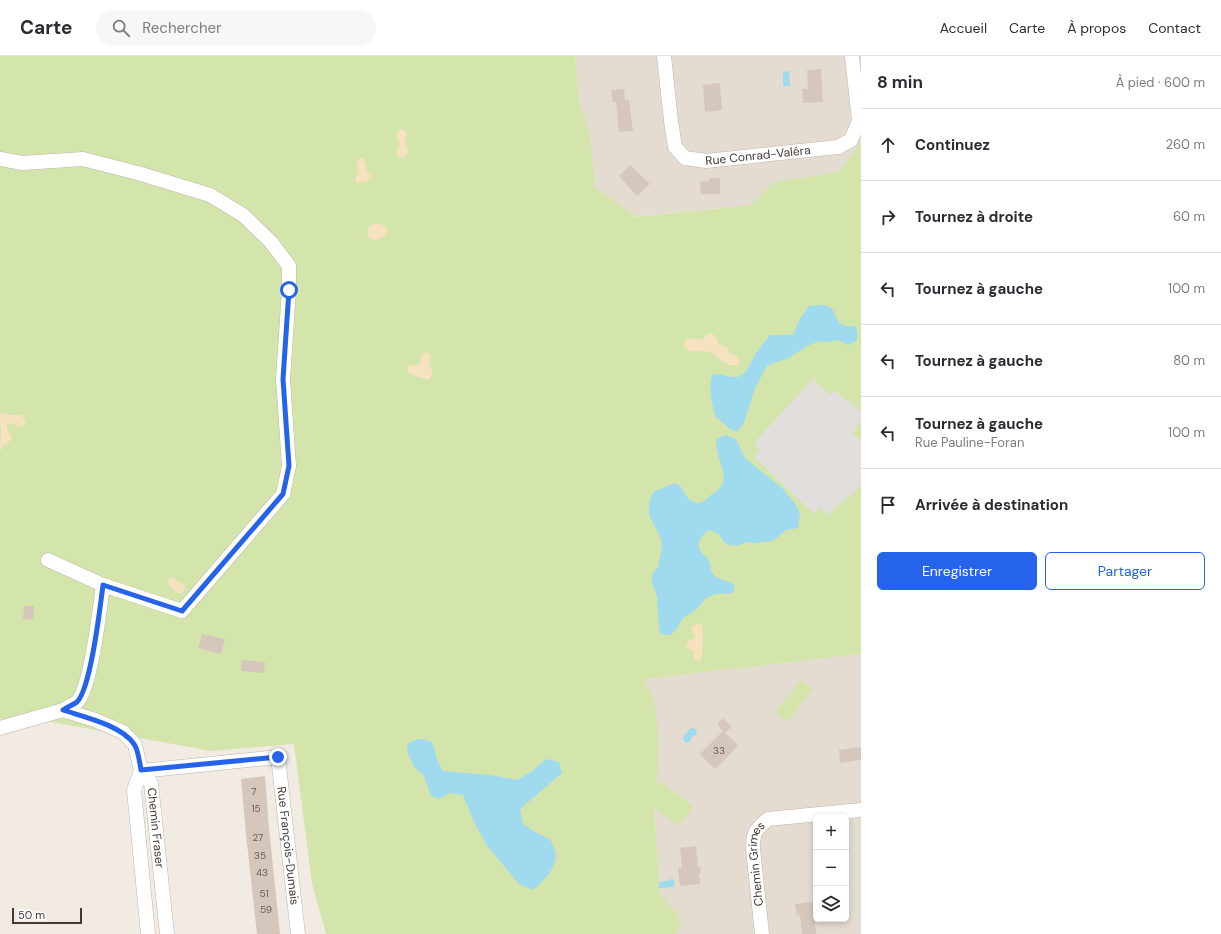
<!DOCTYPE html>
<html lang="fr">
<meta charset="utf-8">
<style>
:root{--surface:#fff;--page:#f7f7f7;--text:#2b2b33;--muted:#7c7c81;--line:#e1e1e2;--accent:#2563eb}
body{margin:0;font-family:"DM Sans",sans-serif;background:var(--page);color:var(--text)}
.controls{position:absolute;right:12px;bottom:12px;display:grid;overflow:hidden;border-radius:6px;box-shadow:0 2px 6px #0003}
.controls button{width:36px;height:36px;display:grid;place-items:center;padding:0;border:0;border-bottom:1px solid var(--line);background:var(--surface);color:var(--text);font:20px sans-serif}
.scale{position:absolute;left:12px;bottom:10px;width:70px;box-sizing:border-box;padding-left:4px;border:2px solid #433a34;border-top:0;font-size:11px;line-height:14px;white-space:nowrap;color:#433a34;-webkit-text-stroke:3px #fff;paint-order:stroke}
.stop{position:absolute;width:12px;height:12px;margin:-9px;border:3px solid #2563eb;border-radius:50%;background:#fff}
.stop.end{background:#2563eb;border-color:#fff;box-shadow:0 1px 4px #0008}
.list{margin:0;padding:0;list-style:none}
h2{display:flex;justify-content:space-between;align-items:center;height:52px;margin:0;padding:0 16px;font-size:17px}
h2 small{font-size:13px;font-weight:400;color:var(--muted)}
.list li{display:grid;grid-template-columns:26px 1fr auto;gap:12px;align-items:center;box-sizing:border-box;height:72px;padding:0 16px;border-top:1px solid var(--line)}
.list b{display:block;font-size:15px;white-space:nowrap}
.list p{margin:0;font-size:13px;white-space:nowrap;color:var(--muted)}
.list em{font-size:13px;font-style:normal;color:var(--muted)}
.actions{display:flex;gap:8px;padding:12px 16px}
.actions a{flex:1;padding:9px 0;border:1px solid var(--accent);border-radius:6px;text-align:center;font-size:14px;color:var(--accent)}
.actions .main{background:var(--accent);color:#fff}
.icon{flex:none;width:22px;height:22px;fill:none;stroke:currentColor;stroke-width:2;stroke-linecap:round;stroke-linejoin:round}
.map{position:relative;flex:none;width:861px;height:878px;overflow:hidden}
header{display:flex;align-items:center;gap:24px;box-sizing:border-box;height:56px;padding:0 20px;background:var(--surface);border-bottom:1px solid var(--line)}
header strong{font-size:19px}
nav{display:flex;gap:22px;margin-inline-start:auto;font-size:14px}
.search{width:280px;height:36px;background:var(--page);display:flex;align-items:center;gap:10px;box-sizing:border-box;padding:0 14px;border-radius:22px;color:var(--muted);font-size:15px}
main{display:flex}
aside{flex:1;background:var(--surface)}
.map>svg:first-child{display:block}
.residential{fill:#e5dcd1;fill-rule:evenodd}
.green{fill:#d4e5ac}
.sand{fill:#f6e2be}
.parking{fill:#e2dedc}
.water{fill:#a0daee}
.building{fill:#d5c7bc}
.lines{fill:none;stroke-linecap:round;stroke-linejoin:round}
.minor-casing{stroke:#bfb4a9;stroke-width:15}
.minor{stroke:#fff;stroke-width:14}
.route{stroke:#2563eb;stroke-width:5}
.labels{text-anchor:middle;dominant-baseline:central;stroke-width:3;stroke-linejoin:round;paint-order:stroke}
.number-label{font-size:10px;fill:#685d56}
.street-label{font-size:12px;fill:#433a34;stroke:#fff}
</style>
<header>
<strong>Carte</strong>
<div class="search"><svg class="icon" aria-label="search" viewBox="0 0 24 24"><circle cx="10" cy="10" r="6"/><path d="M15 15l6 6"/></svg>Rechercher</div>
<nav><a>Accueil</a><a>Carte</a><a>À propos</a><a>Contact</a></nav>
</header>
<main>
<div class="map">
<svg width="861" height="878" viewBox="0 0 861 878">
<rect width="100%" height="100%" fill="#f1ebe3"/>
<g class="residential">
<path d="M575,0H861V138L592,165Z"/>
<path d="M861,598V878H663L645,623ZM816,761H846V863H816Z"/>
</g>
<g class="green">
<path d="M0,0H575L580,51L590,79L595,131L636,161L751,149L774,126L839,116L861,87V598L645,623C646,633 653,637 654,646C660,673 658,702 657,729L661,725L693,751L678,770L654,752L660,838L678,859L680,871L675,878H326L312,828L294,688L211,695L46,665L0,675Z"/>
<path d="M801,624L813,633L788,666L775,656Z"/>
</g>
<g class="sand">
<path d="M399,73H403L407,78L405,86L408,96L404,102L399,101L396,97L400,89L396,78Z"/>
<path d="M360,102L364,103L367,115L371,118L373,120L367,125L357,127L355,123L359,116L357,107Z"/>
<path d="M375,167L383,169L387,173V177C383,182 378,185 371,183L367,178L368,172Z"/>
<path d="M711,277L716,281L719,289C731,291 725,291 731,299H735L739,302V307L737,309C721,310 721,300 709,296C702,294 691,297 686,293C683,291 684,287 685,284L687,282L701,284L706,279Z"/>
<path d="M423,297H428L431,301L429,307L433,318L429,324L412,319L408,316V311L410,309H420L421,301Z"/>
<path d="M3,357L10,359H21L26,365L24,369L22,371L11,367L7,368V371L12,383L4,389L0,395L1,376L0,358Z"/>
<path d="M171,522H174L177,525L184,529L185,532L182,537H177L171,530L168,529V524Z"/>
<path d="M698,567L702,569C703,573 703,597 702,600C701,604 701,603 699,606L694,602V595L687,592L686,589L689,584L695,583V581L692,574V571Z"/>
</g>
<path class="parking" d="M813,323L830,339L834,334L861,356V364L852,378L861,384V430L827,459L821,451L814,458L754,401L759,394L754,387Z"/>
<g class="water">
<path d="M789,15L790,30H783V16Z"/>
<path d="M821,249C839,250 831,262 844,270H855C858,276 858,279 856,285L848,289L838,284L828,286L820,285L807,290L787,303L773,307L767,310L755,332L744,367L737,376L730,373L715,360C712,348 708,331 712,319C721,316 728,322 737,321C748,319 751,304 756,297C760,291 765,285 770,279H793L799,264L809,250Z"/>
<path d="M725,379L736,383L745,402L783,433L796,449L800,457L798,472L786,474L773,485L754,487L747,486L737,490L729,489L724,486L719,478L710,474C703,477 696,486 700,494C702,498 706,500 708,503C712,509 709,516 715,520C721,525 729,524 734,529V536C727,540 720,536 713,539C702,543 702,549 694,555C692,557 688,558 686,560C676,567 677,584 661,578L659,573L657,541L651,523L654,515L658,512L662,490L661,483L649,459V450L652,438L655,435L675,427C684,430 684,443 694,446C701,449 704,445 710,440C713,437 719,434 721,430C730,418 712,395 717,383Z"/>
<path d="M691,672L696,673L697,678L692,681L690,686L686,687L683,684L684,679Z"/>
<path d="M419,683C436,684 433,689 437,703C438,707 441,711 443,715L490,719L517,724L531,716L546,703L559,706L562,717L520,753L523,768L535,776L550,783C552,787 554,791 555,795C559,810 544,825 533,834L519,828L488,791L475,768L463,739L450,737L438,743L431,740L424,720L414,711L408,697L407,689L412,685Z"/>
<path d="M672,822L674,824V831L659,832V826L670,824Z"/>
</g>
<g class="building">
<path d="M821,13L823,46L803,47L802,33H808L807,14Z"/>
<path d="M720,27L722,54L705,56L703,29Z"/>
<path d="M624,33L625,44H629L633,75L619,76L616,46L613,47L611,34Z"/>
<path d="M630,109L650,128L637,140L619,120Z"/>
<path d="M709,122H720V138H701L700,126L709,125Z"/>
<path d="M24,550H34L33,564L23,563Z"/>
<path d="M202,578L225,583L221,598L198,592Z"/>
<path d="M242,604L265,606L264,617L241,615Z"/>
<path d="M723,662L731,671L725,677L738,689L720,709V708L715,713L700,698L723,675L717,668Z"/>
<path d="M861,691V704L840,707L839,694Z"/>
<path d="M265,720L269,772L280,878H257L246,778L241,723Z"/>
<path d="M696,790L698,811L700,810L701,817L699,818L700,828L680,830L678,812H682L680,792Z"/>
<path d="M813,846L816,878H802L800,859L797,860L795,848Z"/>
</g>
<g class="lines">
<defs>
<g id="minor">
<path id="s1" d="M664,0L671,65L675,91L685,102L706,105L838,91L851,84L859,65L852,0"/>
<path d="M0,103L22,107L83,103L141,118L210,139L243,159L271,186L289,210V234L283,323L289,410L283,438L182,555L103,529L48,504"/>
<path id="s2" d="M103,529C100,552 91,632 77,646C73,649 67,651 63,654L95,664L123,676L135,689L141,715L151,727L167,878"/>
<path d="M0,672L63,654"/>
<path id="s3" d="M141,715L278,701L298,878"/>
<path d="M141,715L134,734L148,878"/>
<path id="s4" d="M762,878L753,793C753,776 755,774 768,763L861,754"/>
</g>
</defs>
<use href="#minor" class="minor-casing"/>
<use href="#minor" class="minor"/>
</g>
<g class="lines">
<path class="route" d="M278,701L141,714C140,708 138,693 134,688C121,669 84,661 63,654C67,651 73,649 77,646C91,632 100,552 103,529L182,555L283,438L289,410L283,323L289,234"/>
</g>
<g class="labels">
<g class="number-label">
<text x="719" y="694">33</text>
<text x="254" y="735">7</text>
<text x="256" y="752">15</text>
<text x="258" y="781">27</text>
<text x="260" y="799">35</text>
<text x="262" y="816">43</text>
<text x="264" y="837">51</text>
<text x="266" y="853">59</text>
</g>
<g class="street-label">
<text stroke="none"><textPath href="#s1" startOffset="180">Rue Conrad-Valéra</textPath></text>
<text stroke="none"><textPath href="#s2" startOffset="306">Chemin Fraser</textPath></text>
<text stroke="none"><textPath href="#s3" startOffset="227">Rue François-Dumais</textPath></text>
<text stroke="none"><textPath href="#s4" startOffset="71">Chemin Grimes</textPath></text>
</g>
</g>
</svg>
<div class="controls">
<button>+</button>
<button>−</button>
<button><svg class="icon" aria-label="layers" viewBox="0 0 24 24"><path d="M12 4l9 5-9 5-9-5zM3 14l9 5 9-5"/></svg></button>
</div>
<div class="scale">50 m</div>
<div class="stop" style="left:289px;top:234px"></div>
<div class="stop end" style="left:278px;top:701px"></div>
</div>
<aside>
<h2>8 min<small>À pied · 600 m</small></h2>
<ul class="list">
<li><svg class="icon" aria-label="ahead" viewBox="0 0 24 24"><path d="M12 20V5M6 11l6-6 6 6"/></svg><div><b>Continuez</b></div><em>260 m</em></li>
<li><svg class="icon" aria-label="right" viewBox="0 0 24 24"><path d="M7 20v-9h11M14 6l5 5-5 5"/></svg><div><b>Tournez à droite</b></div><em>60 m</em></li>
<li><svg class="icon" aria-label="left" viewBox="0 0 24 24"><path d="M17 20v-9H6M10 6l-5 5 5 5"/></svg><div><b>Tournez à gauche</b></div><em>100 m</em></li>
<li><svg class="icon" aria-label="left" viewBox="0 0 24 24"><path d="M17 20v-9H6M10 6l-5 5 5 5"/></svg><div><b>Tournez à gauche</b></div><em>80 m</em></li>
<li><svg class="icon" aria-label="left" viewBox="0 0 24 24"><path d="M17 20v-9H6M10 6l-5 5 5 5"/></svg><div><b>Tournez à gauche</b><p>Rue Pauline-Foran</p></div><em>100 m</em></li>
<li><svg class="icon" aria-label="arrive" viewBox="0 0 24 24"><path d="M6 21V4h12l-3 4 3 4H6"/></svg><div><b>Arrivée à destination</b></div></li>
</ul>
<div class="actions"><a class="main">Enregistrer</a><a>Partager</a></div>
</aside>
</main>
